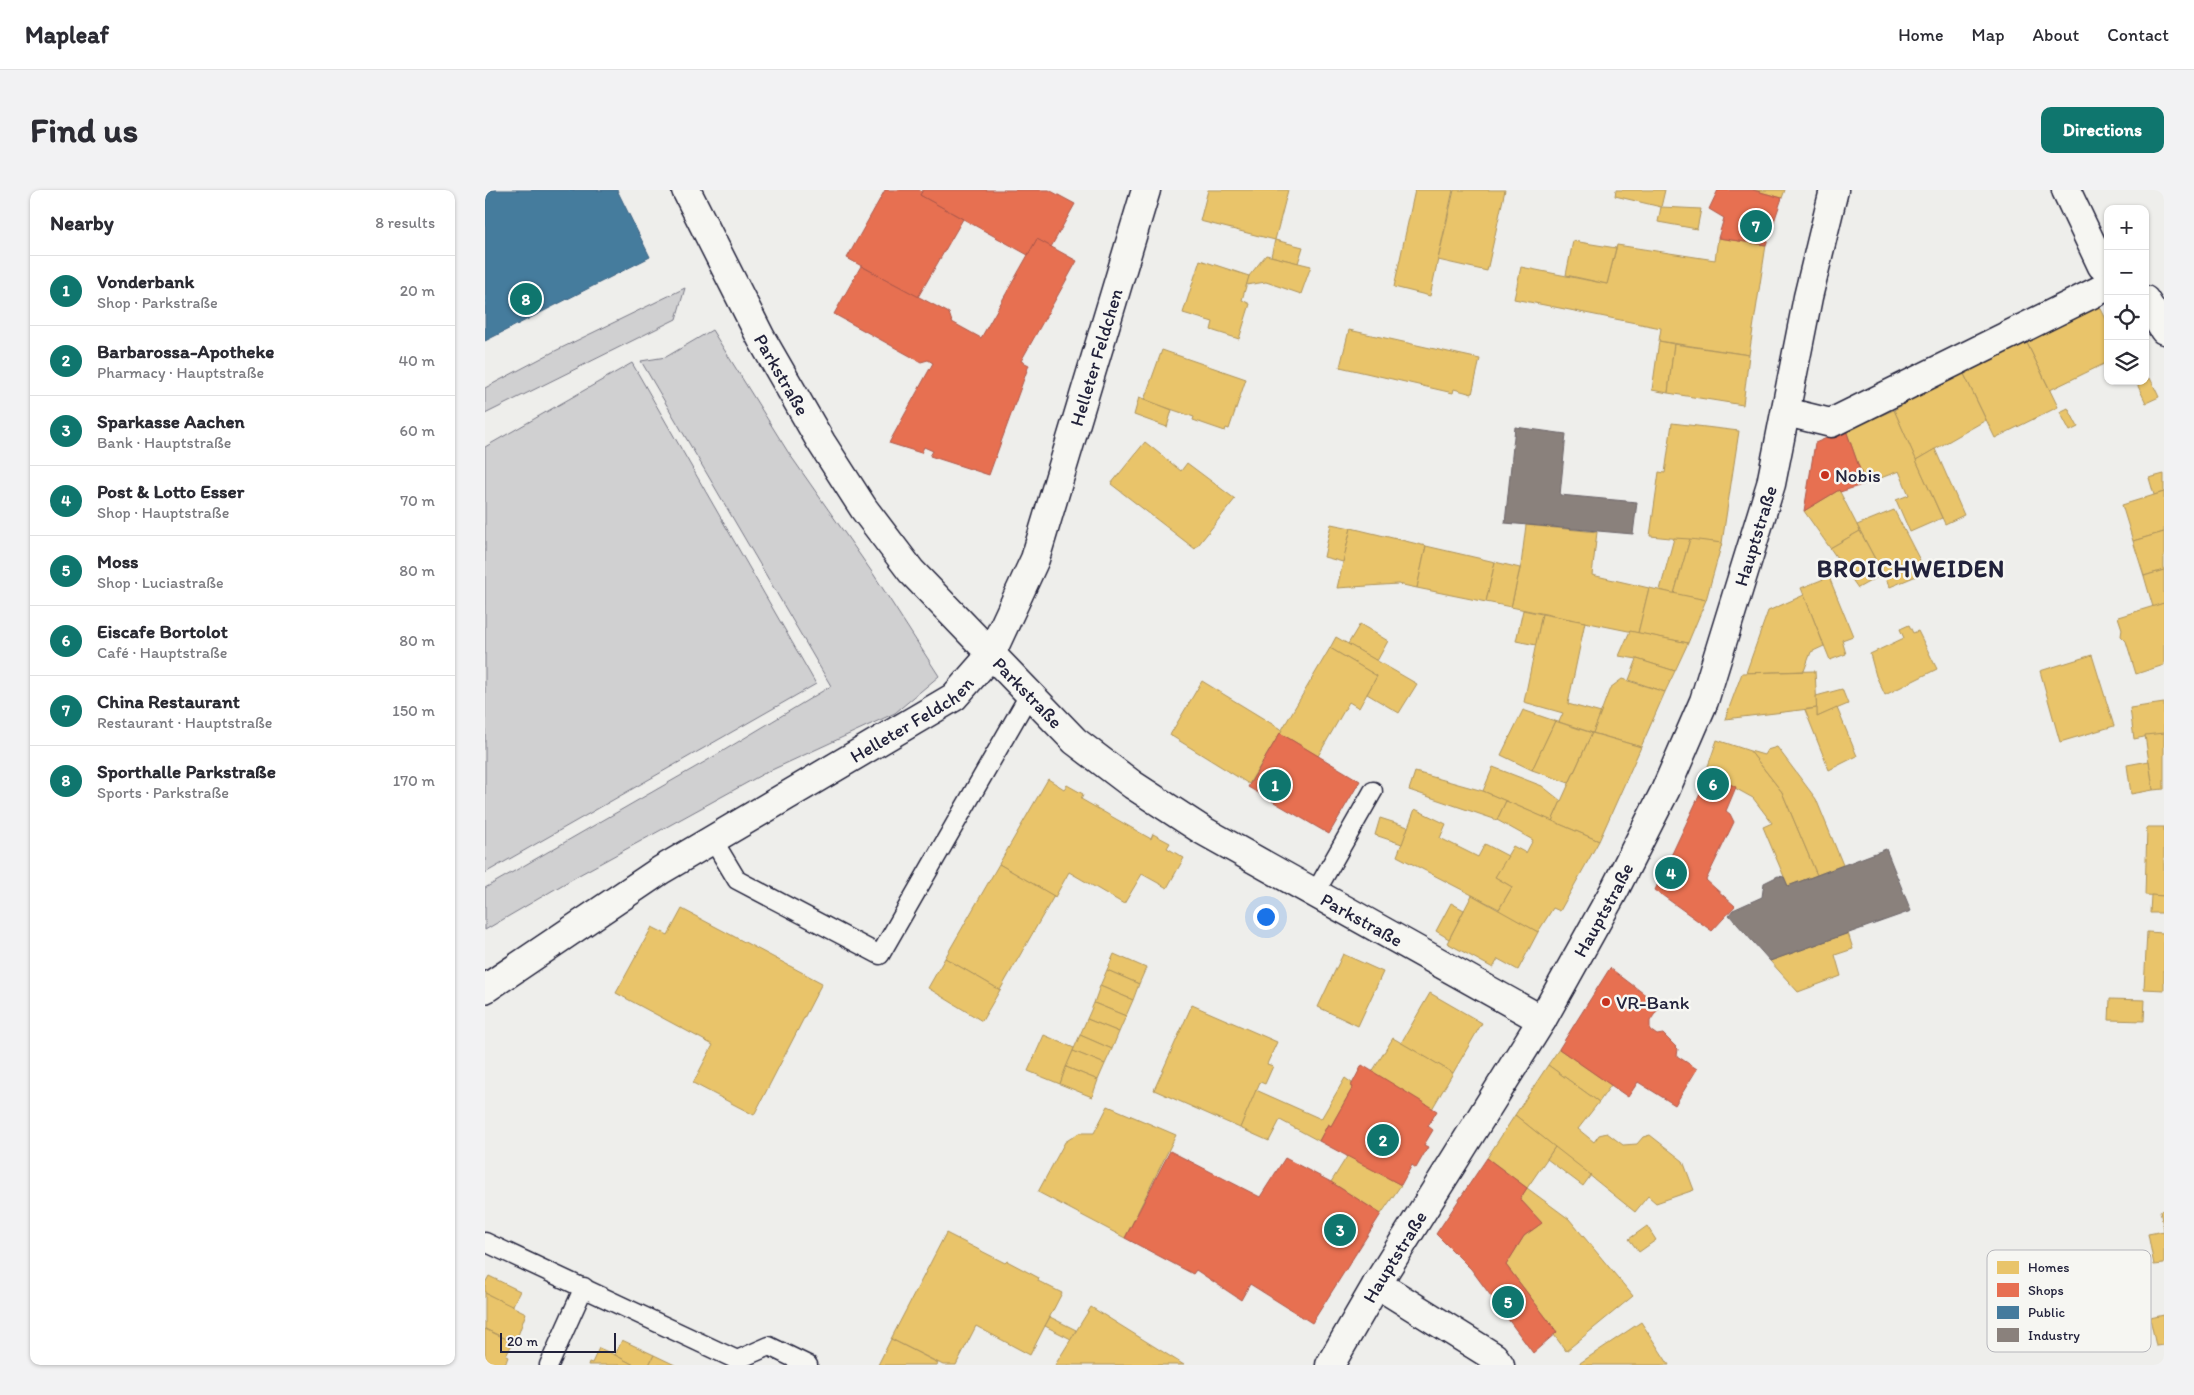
<!DOCTYPE html>
<meta charset="utf-8">
<style>
:root{--surface:#fff;--page:#f2f2f3;--text:#2b2b33;--muted:#7c7c81;--line:#e1e1e2;--accent:#0f766e}
body{margin:0;font-family:Itim,sans-serif;background:var(--page);color:var(--text)}
.controls{position:absolute;right:15px;top:15px;display:grid;overflow:hidden;border-radius:10px;box-shadow:0 1px 4px #0004}
.controls button{width:45px;height:45px;display:grid;place-items:center;padding:0;border:0;border-bottom:1px solid var(--line);background:var(--surface);color:var(--text);font:25px sans-serif}
.scale{position:absolute;left:15px;bottom:12px;width:116px;box-sizing:border-box;padding-left:5px;border:2px solid #22223b;border-top:0;font-size:14px;line-height:18px;white-space:nowrap;color:#22223b;-webkit-text-stroke:4px #f6f6f2;paint-order:stroke}
.you{position:absolute;left:780px;top:726px;width:18px;height:18px;margin:-12px;border:4px solid #fff;border-radius:50%;background:#1a73e8;box-shadow:0 0 0 8px #1a73e833}
.badge{display:grid;place-items:center;width:32px;height:32px;border-radius:50%;background:var(--accent);color:#fff;font-size:16px;font-weight:700}
.pin{position:absolute;translate:-50% -50%;border:2px solid #fff;box-shadow:0 1px 5px #0006}
.list{margin:0;padding:0;list-style:none}
h2{display:flex;justify-content:space-between;align-items:center;height:65px;margin:0;padding:0 20px;font-size:21px}
h2 small{font-size:16px;font-weight:400;color:var(--muted)}
.list li{display:grid;grid-template-columns:32px 1fr auto;gap:15px;align-items:center;box-sizing:border-box;height:70px;padding:0 20px;border-top:1px solid var(--line)}
.list b{display:block;font-size:19px;white-space:nowrap}
.list p{margin:0;font-size:16px;white-space:nowrap;color:var(--muted)}
.list em{font-size:16px;font-style:normal;color:var(--muted)}
.icon{flex:none;width:28px;height:28px;fill:none;stroke:currentColor;stroke-width:2;stroke-linecap:round;stroke-linejoin:round}
.map{position:relative;flex:none;width:1679px;height:1175px;overflow:hidden;border-radius:10px}
header{display:flex;align-items:center;gap:30px;box-sizing:border-box;height:70px;padding:0 25px;background:var(--surface);border-bottom:1px solid var(--line)}
header strong{font-size:24px}
nav{display:flex;gap:28px;margin-inline-start:auto;font-size:18px}
.intro{display:flex;align-items:center;justify-content:space-between;box-sizing:border-box;height:120px;padding:0 30px}
h1{margin:0;font-size:35px}
.button{padding:12px 22px;border-radius:10px;background:var(--accent);color:#fff;font-size:18px;font-weight:700}
main{display:flex;gap:30px;padding:0 30px}
aside{flex:1;background:var(--surface);border-radius:10px;box-shadow:0 1px 4px #0004}
.map>svg:first-child{display:block}
.green{fill:#d0d0d1;stroke:#797986}
.homes{fill:#e9c46a;stroke:#ad935c}
.shops{fill:#e76f51;stroke:#ac584a}
.public{fill:#457b9d;stroke:#3a6080}
.industry{fill:#8a817c;stroke:#6b6468}
.lines{fill:none;stroke-linecap:round;stroke-linejoin:round}
.service-casing{stroke:#22223b;stroke-width:21}
.minor-casing{stroke:#22223b;stroke-width:31}
.secondary-casing{stroke:#22223b;stroke-width:31}
.service{stroke:#f6f6f2;stroke-width:18}
.minor{stroke:#f6f6f2;stroke-width:28}
.secondary{stroke:#f6f6f2;stroke-width:28}
.poi-dot{fill:#c8321e;stroke:#f6f6f2;stroke-width:2}
.labels{text-anchor:middle;dominant-baseline:central;stroke-width:5;stroke-linejoin:round;paint-order:stroke}
.street-label{font-size:19px;fill:#22223b;stroke:#f6f6f2}
.poi-label{font-size:19px;fill:#22223b;stroke:#f6f6f2;text-anchor:start}
.district-label{font-size:24px;font-weight:bold;letter-spacing:1px;fill:#22223b;stroke:#f6f6f2}
.key{fill:#f6f6f2;stroke:#b6b6bb;stroke-width:1}
.key-label{font-size:14px;fill:#22223b}
</style>
<header>
<strong>Mapleaf</strong>
<nav><a>Home</a><a>Map</a><a>About</a><a>Contact</a></nav>
</header>
<div class="intro"><h1>Find us</h1><a class="button">Directions</a></div>
<main>
<aside>
<h2>Nearby<small>8 results</small></h2>
<ul class="list">
<li><span class="badge">1</span><div><b>Vonderbank</b><p>Shop · Parkstraße</p></div><em>20 m</em></li>
<li><span class="badge">2</span><div><b>Barbarossa-Apotheke</b><p>Pharmacy · Hauptstraße</p></div><em>40 m</em></li>
<li><span class="badge">3</span><div><b>Sparkasse Aachen</b><p>Bank · Hauptstraße</p></div><em>60 m</em></li>
<li><span class="badge">4</span><div><b>Post &amp; Lotto Esser</b><p>Shop · Hauptstraße</p></div><em>70 m</em></li>
<li><span class="badge">5</span><div><b>Moss</b><p>Shop · Luciastraße</p></div><em>80 m</em></li>
<li><span class="badge">6</span><div><b>Eiscafe Bortolot</b><p>Café · Hauptstraße</p></div><em>80 m</em></li>
<li><span class="badge">7</span><div><b>China Restaurant</b><p>Restaurant · Hauptstraße</p></div><em>150 m</em></li>
<li><span class="badge">8</span><div><b>Sporthalle Parkstraße</b><p>Sports · Parkstraße</p></div><em>170 m</em></li>
</ul>
</aside>
<div class="map">
<svg width="1679" height="1175" viewBox="0 0 1679 1175">
<rect width="100%" height="100%" fill="#eeeeeb"/>
<filter id="ink" filterUnits="userSpaceOnUse"><feTurbulence type="fractalNoise" baseFrequency=".02" numOctaves="2"/><feDisplacementMap in="SourceGraphic" scale="10" xChannelSelector="R" yChannelSelector="G"/><feConvolveMatrix kernelMatrix="1 2 1 2 8 2 1 2 1" color-interpolation-filters="sRGB"/></filter>
<g filter="url(#ink)">
<g class="green">
<path d="M200,98L191,129L0,224V198L68,162Z"/>
<path d="M227,140L303,262L389,385L454,486L410,523L278,584L94,685L0,740V698L223,570L346,496L156,171L181,167Z"/>
<path d="M147,173L331,494L0,683V257Z"/>
</g>
<g class="homes">
<path d="M723,0H803L790,50L715,31Z"/>
<path d="M930,0H968L945,106L909,97Z"/>
<path d="M969,0H1020L1002,81L953,70Z"/>
<path d="M1131,0H1180L1176,17L1130,6Z"/>
<path d="M1268,0H1300L1297,8Z"/>
<path d="M1176,17L1216,19L1212,39L1173,32Z"/>
<path d="M1233,48L1281,55L1264,165L1174,151L1176,138L1029,109L1036,77L1122,94L1132,55L1230,70Z"/>
<path d="M790,50L818,57L813,73L786,66Z"/>
<path d="M1088,51L1131,58L1122,94L1081,85Z"/>
<path d="M781,65L826,76L816,104L781,92L761,95L764,86Z"/>
<path d="M715,70L764,86L757,110L765,114L754,149L726,140L728,132L698,123Z"/>
<path d="M1613,113L1623,133V172L1565,200L1540,149Z"/>
<path d="M864,140L995,169L987,204L969,199L968,203L855,177Z"/>
<path d="M1540,149L1573,217L1510,248L1477,180Z"/>
<path d="M1174,151L1189,154L1183,203L1167,200Z"/>
<path d="M1189,154L1264,165L1258,215L1183,203Z"/>
<path d="M677,160L761,189L744,239L741,238L740,241L708,230L709,227L659,210Z"/>
<path d="M1477,180L1501,230L1431,270L1409,220Z"/>
<path d="M1665,188L1674,207L1661,213L1652,194Z"/>
<path d="M654,207L687,220L682,237L649,225Z"/>
<path d="M1583,218L1593,237L1585,241L1575,222Z"/>
<path d="M1409,220L1457,328L1425,342L1411,310L1424,305L1414,281L1380,294L1361,240Z"/>
<path d="M1187,233L1254,241L1237,353L1165,346L1174,282L1180,283Z"/>
<path d="M660,252L696,281L702,273L750,309L710,359L626,294Z"/>
<path d="M1450,259L1479,325L1460,334L1431,270Z"/>
<path d="M1679,284V302L1669,305L1664,288Z"/>
<path d="M1354,300L1375,341L1345,358L1319,321Z"/>
<path d="M1679,302V342L1648,351L1637,315Z"/>
<path d="M1409,320L1441,382L1405,397L1372,335Z"/>
<path d="M846,334L866,338L858,372L839,367Z"/>
<path d="M1041,335L1112,342L1107,385L1164,398L1153,443L1026,417L1036,375Z"/>
<path d="M866,338L941,356L932,398L913,394L852,398Z"/>
<path d="M1375,341L1398,384L1373,398L1345,358Z"/>
<path d="M1679,342V380L1659,386L1648,351Z"/>
<path d="M1189,348L1205,349L1189,404L1175,400Z"/>
<path d="M1205,349L1237,353L1221,410L1189,404Z"/>
<path d="M941,356L1010,372L1001,412L932,398Z"/>
<path d="M1010,372L1035,378L1026,417L1001,412Z"/>
<path d="M1679,380V413L1668,417L1659,386Z"/>
<path d="M1344,387L1368,446L1357,450L1361,464L1345,470L1316,398Z"/>
<path d="M1164,398L1221,410L1203,453L1153,443Z"/>
<path d="M1319,405L1339,456L1326,462L1319,481L1261,483L1283,421Z"/>
<path d="M1679,413V475L1651,484L1641,451L1636,446L1637,439L1633,427Z"/>
<path d="M1038,420L1057,424L1051,455L1031,451Z"/>
<path d="M1057,424L1100,432L1083,514L1116,523L1108,543L1074,532L1078,523L1039,512Z"/>
<path d="M875,434L903,451L892,471L863,454Z"/>
<path d="M1424,435L1428,443L1433,441L1452,479L1400,505L1391,486L1385,464L1419,448L1415,439Z"/>
<path d="M1145,441L1203,453L1190,481L1152,469L1134,466Z"/>
<path d="M851,447L932,494L914,523L882,504L892,486L845,458Z"/>
<path d="M845,458L892,486L874,518L864,512L833,566L795,543Z"/>
<path d="M1607,465L1629,536L1575,552L1555,481Z"/>
<path d="M1152,469L1190,481L1180,502L1144,490Z"/>
<path d="M1330,481L1332,518L1240,529L1257,483Z"/>
<path d="M1137,489L1180,502L1156,557L1108,543L1125,498Z"/>
<path d="M717,491L797,540L764,594L685,545Z"/>
<path d="M1357,499L1363,514L1332,527L1331,506Z"/>
<path d="M1679,513V543L1649,549L1645,518Z"/>
<path d="M1332,518V527L1352,518L1372,566L1344,580L1320,520Z"/>
<path d="M1038,520L1070,531L1047,580L1016,565Z"/>
<path d="M1070,531L1107,543L1084,593L1047,580Z"/>
<path d="M1107,543L1156,557L1114,651L1067,631Z"/>
<path d="M1679,543V599L1668,600L1660,545Z"/>
<path d="M1232,550L1265,561L1297,602L1332,685L1303,696L1278,637L1287,633L1268,608L1221,582Z"/>
<path d="M1292,557L1331,609L1358,675L1332,685L1297,602L1265,561L1279,565L1282,560Z"/>
<path d="M1664,571L1668,600L1646,604L1642,575Z"/>
<path d="M1008,577L1057,596L1076,611L1067,631L998,601Z"/>
<path d="M930,582L998,601L1021,611L1012,630L924,600Z"/>
<path d="M563,589L579,599L582,595L598,604L596,609L666,649L668,644L685,653L682,658L699,668L682,698L657,684L639,714L584,682L570,707L514,674Z"/>
<path d="M1021,611L1114,651L1075,721L1068,718L1053,742L1013,721L1027,697L1010,687L1028,656L1041,663L1048,650L1012,630Z"/>
<path d="M930,619L961,634L955,648L993,667L1000,654L1023,666L1010,687L1027,697L1014,719L912,666Z"/>
<path d="M895,628L923,637L917,654L890,645Z"/>
<path d="M1662,637H1679V706L1660,705Z"/>
<path d="M514,674L569,706L515,800L460,768Z"/>
<path d="M987,705L1053,742L1033,780L1013,769L1008,778L962,753Z"/>
<path d="M1666,705L1679,706V723H1665Z"/>
<path d="M966,713L979,720L964,749L951,741Z"/>
<path d="M197,719L337,793L269,925L208,893L228,855L131,803L167,737L183,745Z"/>
<path d="M1662,742L1679,743V800L1659,799Z"/>
<path d="M1363,743L1368,759L1350,765L1356,786L1313,802L1285,771Z"/>
<path d="M629,764L661,778L654,794L622,780Z"/>
<path d="M858,764L898,782L873,836L833,817Z"/>
<path d="M460,768L515,800L497,831L443,798Z"/>
<path d="M622,780L654,794L648,810L615,796Z"/>
<path d="M615,796L648,810L641,826L609,813Z"/>
<path d="M945,803L997,833L968,883L916,853Z"/>
<path d="M1625,809L1660,810L1659,831L1624,830Z"/>
<path d="M609,813L641,826L634,842L602,829Z"/>
<path d="M707,815L792,852L782,874L788,876L780,894L775,892L755,938L669,900Z"/>
<path d="M602,829L634,842L627,859L595,845Z"/>
<path d="M559,845L589,858L575,894L543,881Z"/>
<path d="M595,845L627,859L620,874L588,861Z"/>
<path d="M908,848L968,883L947,919L887,882Z"/>
<path d="M1074,859L1126,895L1114,912L1063,875Z"/>
<path d="M588,861L620,874L613,890L581,877Z"/>
<path d="M1063,875L1114,912L1093,939L1109,952L1114,945L1122,943L1138,955L1152,954L1158,947L1165,945L1198,971L1209,1000L1171,1013L1163,1006L1150,1022L1030,925Z"/>
<path d="M581,877L613,890L607,907L575,894Z"/>
<path d="M860,888L867,893L866,896L868,897L846,936L843,934L834,951L795,930L784,951L755,938L771,900L836,929Z"/>
<path d="M623,916L691,945L640,1048L553,1002L580,952L594,943H609Z"/>
<path d="M1030,925L1070,957L1042,998L1002,968Z"/>
<path d="M1070,957L1106,985L1098,996L1062,969Z"/>
<path d="M863,965L916,995L896,1024L846,992Z"/>
<path d="M1042,998L1084,1029L1148,1106L1081,1161L1069,1145L1072,1142L1021,1075L1039,1046L1057,1033L1035,1009Z"/>
<path d="M1679,1020V1040L1675,1021Z"/>
<path d="M1162,1036L1171,1050L1154,1062L1144,1049Z"/>
<path d="M1679,1041V1074L1669,1075L1663,1044Z"/>
<path d="M461,1043L520,1073L522,1071L554,1088L553,1091L577,1103L545,1165L491,1136L471,1175H458L406,1149Z"/>
<path d="M4,1086L35,1101L27,1117L0,1103V1093Z"/>
<path d="M0,1103L41,1123L30,1154L0,1139Z"/>
<path d="M606,1117L699,1175H570Z"/>
<path d="M1679,1125V1155L1671,1156L1665,1128Z"/>
<path d="M565,1127L591,1140L586,1149L560,1136Z"/>
<path d="M1156,1132L1184,1175H1092Z"/>
<path d="M0,1139L28,1152L21,1166L23,1167L20,1175L0,1173Z"/>
<path d="M406,1149L453,1173L452,1175H393Z"/>
<path d="M137,1150L169,1165L164,1175H149L130,1165Z"/>
<path d="M114,1158L130,1165L149,1175H103L104,1172L107,1173Z"/>
<path d="M169,1165L190,1175H164Z"/>
</g>
<g class="shops">
<path d="M400,0H434L437,2L435,5L478,29L433,107L362,68Z"/>
<path d="M438,0H564L590,14L566,57L552,49L543,65L435,5Z"/>
<path d="M1233,0H1268L1297,8L1281,55L1233,48L1239,28L1224,19Z"/>
<path d="M552,49L592,71L536,171L544,175L504,285L445,266L448,261L439,257L436,263L404,253L448,173L443,170L436,172L349,124L376,76L464,123L467,132L496,148Z"/>
<path d="M1361,240L1380,294L1355,302L1354,300L1319,321L1330,253Z"/>
<path d="M795,543L875,591L844,644L763,597Z"/>
<path d="M1221,582L1251,597L1241,621L1245,624L1249,632L1221,690L1250,716L1227,741L1170,700L1215,604L1214,599Z"/>
<path d="M1125,778L1175,816L1165,831V840L1172,845L1178,844L1193,859L1192,866L1212,879L1190,915L1153,892L1143,907L1074,859Z"/>
<path d="M877,875L952,921L943,936L948,940L939,955L943,957L931,978L927,975L916,995L834,951L843,934L846,936L868,897L866,896Z"/>
<path d="M685,961L775,1007L800,968L846,992L896,1024L827,1133L765,1094L756,1110L711,1080L708,1084L640,1048Z"/>
<path d="M1002,968L1042,998L1035,1009L1057,1033L1039,1046L1021,1075L1072,1142L1048,1163L986,1079L951,1044Z"/>
</g>
<path class="public" d="M0,0H132L165,67L0,151Z"/>
<g class="industry">
<path d="M1030,237L1081,244L1075,305L1152,312L1148,344L1020,333Z"/>
<path d="M1401,659L1426,721L1285,771L1244,725L1248,720L1277,707L1279,693L1293,686L1299,687L1303,696Z"/>
</g>
<g class="lines">
<defs>
<g id="service">
<path d="M228,650L252,690L395,765L544,505"/>
<path d="M830,703L888,601"/>
<path d="M0,1052L252,1170L284,1156L323,1175"/>
<path d="M64,1175L99,1097"/>
</g>
<g id="minor">
<path id="s1" d="M201,0L276,148L336,252L379,319L426,381L590,551L648,595L717,640L1057,830"/>
<path d="M1581,0L1617,76L1623,80"/>
<path d="M1660,110L1679,140"/>
<path d="M1301,222L1346,233L1623,96"/>
<path id="s2" d="M0,799L176,680L469,507L505,466L550,369L661,0"/>
<path d="M892,1094L1009,1167L1015,1175"/>
</g>
<g id="secondary">
<path id="s3" d="M845,1175L892,1094L1057,830L1130,699L1180,601L1219,511L1286,294L1323,107L1349,0"/>
</g>
</defs>
<use href="#service" class="service-casing"/>
<use href="#minor" class="minor-casing"/>
<use href="#secondary" class="secondary-casing"/>
<use href="#service" class="service"/>
<use href="#minor" class="minor"/>
<use href="#secondary" class="secondary"/>
</g>
</g>
<g class="poi-dot">
<circle cx="1340" cy="285" r="5"/>
<circle cx="1121" cy="812" r="5"/>
</g>
<g class="labels">
<g class="street-label">
<text stroke="none"><textPath href="#s2" startOffset="925">Helleter Feldchen</textPath></text>
<text stroke="none"><textPath href="#s1" startOffset="208">Parkstraße</textPath></text>
<text stroke="none"><textPath href="#s3" startOffset="936">Hauptstraße</textPath></text>
<text stroke="none"><textPath href="#s1" startOffset="612">Parkstraße</textPath></text>
<text stroke="none"><textPath href="#s2" startOffset="505">Helleter Feldchen</textPath></text>
<text stroke="none"><textPath href="#s3" startOffset="531">Hauptstraße</textPath></text>
<text stroke="none"><textPath href="#s1" startOffset="1018">Parkstraße</textPath></text>
<text stroke="none"><textPath href="#s3" startOffset="126">Hauptstraße</textPath></text>
</g>
<g class="poi-label">
<text x="1350" y="285">Nobis</text>
<text x="1131" y="812">VR-Bank</text>
</g>
<g class="district-label">
<text x="1426" y="378">BROICHWEIDEN</text>
</g>
</g>
<rect x="1502" y="1060" width="164" height="102" rx="8" class="key"/>
<rect x="1512" y="1071" width="22" height="13" fill="#e9c46a"/>
<rect x="1512" y="1093" width="22" height="14" fill="#e76f51"/>
<rect x="1512" y="1116" width="22" height="13" fill="#457b9d"/>
<rect x="1512" y="1138" width="22" height="14" fill="#8a817c"/>
<g class="key-label">
<text x="1543" y="1082">Homes</text>
<text x="1543" y="1105">Shops</text>
<text x="1543" y="1127">Public</text>
<text x="1543" y="1150">Industry</text>
</g>
</svg>
<div class="controls">
<button>+</button>
<button>−</button>
<button><svg class="icon" aria-label="locate" viewBox="0 0 24 24"><circle cx="12" cy="12" r="6"/><path d="M12 2v4M12 18v4M2 12h4M18 12h4"/></svg></button>
<button><svg class="icon" aria-label="layers" viewBox="0 0 24 24"><path d="M12 4l9 5-9 5-9-5zM3 14l9 5 9-5"/></svg></button>
</div>
<div class="scale">20 m</div>
<div class="you"></div>
<div class="pin badge" style="left:790px;top:595px">1</div>
<div class="pin badge" style="left:898px;top:950px">2</div>
<div class="pin badge" style="left:855px;top:1040px">3</div>
<div class="pin badge" style="left:1186px;top:683px">4</div>
<div class="pin badge" style="left:1023px;top:1112px">5</div>
<div class="pin badge" style="left:1228px;top:594px">6</div>
<div class="pin badge" style="left:1271px;top:36px">7</div>
<div class="pin badge" style="left:41px;top:109px">8</div>
</div>
</main>
